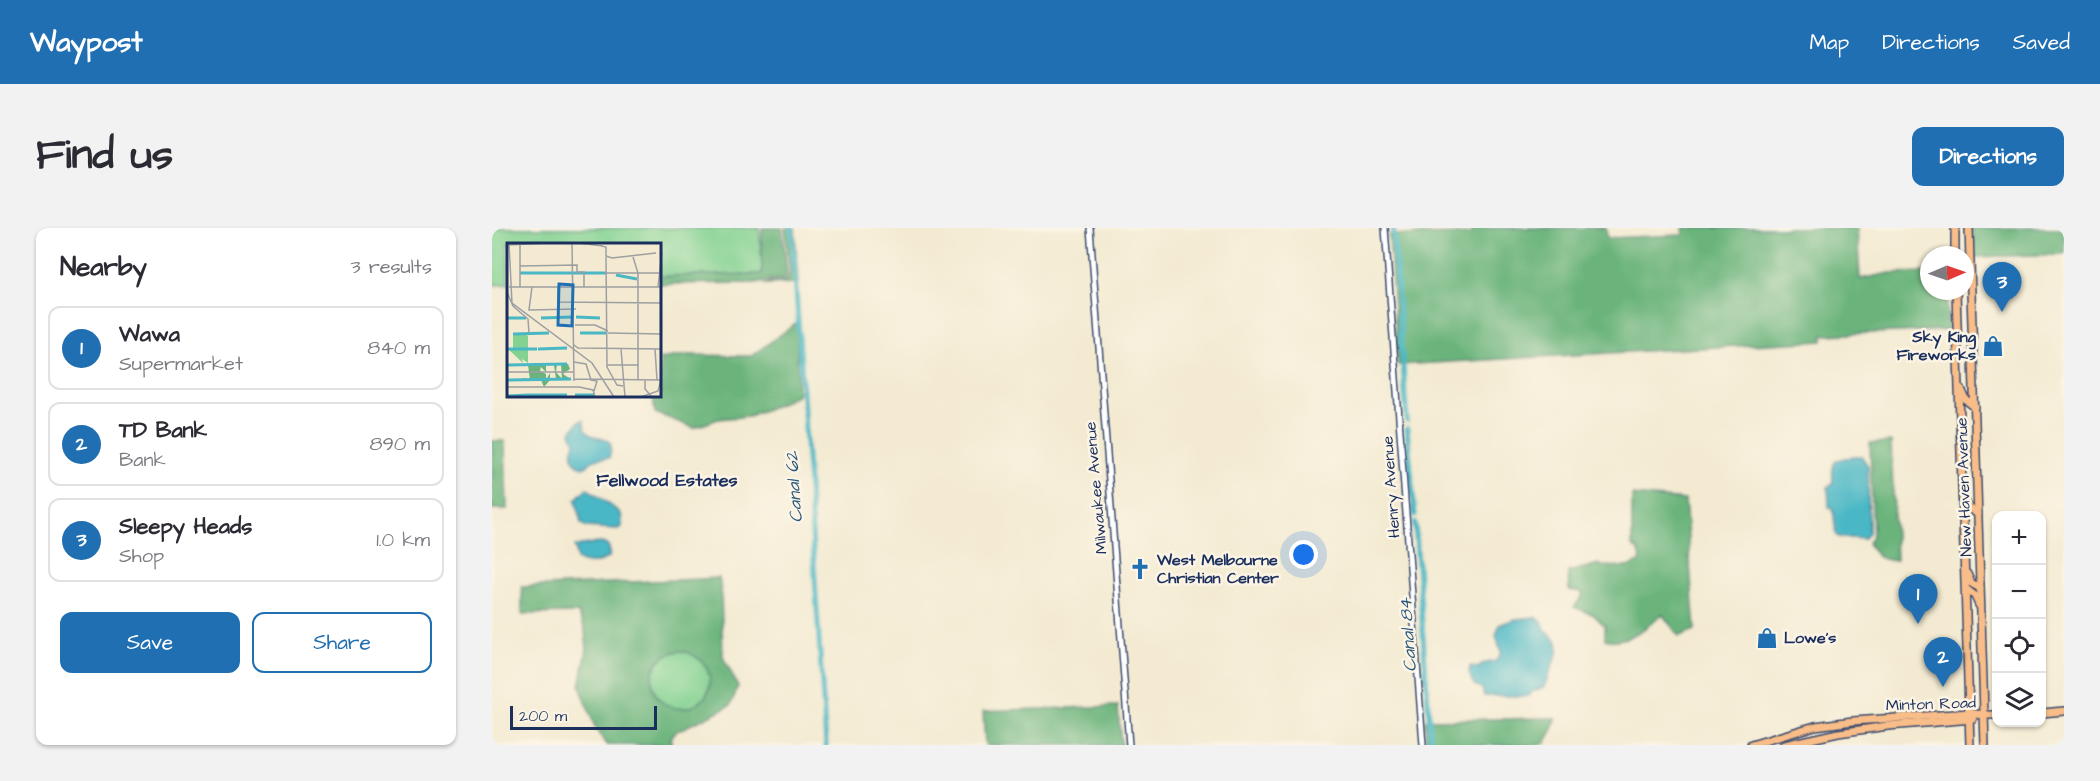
<!DOCTYPE html>
<meta charset="utf-8">
<style>
:root{--surface:#fff;--page:#f2f2f3;--text:#2b2b33;--muted:#7c7c81;--line:#e1e1e2;--accent:#1f6fb2}
body{margin:0;font-family:"Architects Daughter",sans-serif;background:var(--page);color:var(--text)}
.controls{position:absolute;right:18px;bottom:18px;display:grid;overflow:hidden;border-radius:12px;box-shadow:0 2px 4px #0004}
.controls button{width:54px;height:54px;display:grid;place-items:center;padding:0;border:0;border-bottom:2px solid var(--line);background:var(--surface);color:var(--text);font:30px sans-serif}
.compass{position:absolute;left:1428px;top:18px;width:54px;height:54px;border-radius:50%;background:var(--surface);box-shadow:0 2px 4px #0004;rotate:88deg}
.scale{position:absolute;left:18px;bottom:15px;width:147px;box-sizing:border-box;padding-left:6px;border:3px solid #1b2f5e;border-top:0;font-size:16px;line-height:21px;white-space:nowrap;color:#1b2f5e;-webkit-text-stroke:4px #fcf5e5;paint-order:stroke}
.you{position:absolute;left:812px;top:327px;width:21px;height:21px;margin:-15px;border:4px solid #fff;border-radius:50%;background:#1a73e8;box-shadow:0 0 0 9px #1a73e833}
.badge{display:grid;place-items:center;width:39px;height:39px;border-radius:50%;background:var(--accent);color:#fff;font-size:20px;font-weight:700}
.pin{position:absolute;translate:-50% -50px;filter:drop-shadow(0 2px 3px #0008)}
.pin::after{content:'';position:absolute;top:32px;width:21px;height:18px;background:inherit;clip-path:polygon(0 0,100% 0,50% 100%)}
.list{margin:0;padding:0;list-style:none}
h2{display:flex;justify-content:space-between;align-items:center;height:78px;margin:0;padding:0 24px;font-size:26px}
h2 small{font-size:20px;font-weight:400;color:var(--muted)}
.list li{display:grid;grid-template-columns:39px 1fr auto;gap:18px;align-items:center;box-sizing:border-box;height:84px;margin:0 12px 12px;padding:0 12px;border:2px solid var(--line);border-radius:12px}
.list b{display:block;font-size:22px;white-space:nowrap}
.list p{margin:0;font-size:20px;white-space:nowrap;color:var(--muted)}
.list em{font-size:20px;font-style:normal;color:var(--muted)}
.actions{display:flex;gap:12px;padding:18px 24px}
.actions a{flex:1;padding:14px 0;border:2px solid var(--accent);border-radius:12px;text-align:center;font-size:21px;color:var(--accent)}
.actions .main{background:var(--accent);color:#fff}
.icon{flex:none;width:33px;height:33px;fill:none;stroke:currentColor;stroke-width:2;stroke-linecap:round;stroke-linejoin:round}
.map{position:relative;flex:none;width:1572px;height:517px;overflow:hidden;border-radius:12px}
header{display:flex;align-items:center;gap:36px;box-sizing:border-box;height:84px;padding:0 30px;background:var(--accent);color:#fff}
header strong{font-size:28px}
nav{display:flex;gap:33px;margin-inline-start:auto;font-size:21px}
.intro{display:flex;align-items:center;justify-content:space-between;box-sizing:border-box;height:144px;padding:0 36px}
h1{margin:0;font-size:42px}
.button{padding:15px 27px;border-radius:12px;background:var(--accent);color:#fff;font-size:21px;font-weight:700}
main{display:flex;gap:36px;padding:0 36px}
aside{flex:1;background:var(--surface);border-radius:12px;box-shadow:0 2px 4px #0004}
.map>svg:first-child{display:block}
.green{fill:#83d292;stroke:#4f8078;stroke-width:1.5}
.forest{fill:#6ab47c;stroke:#42726d;stroke-width:1.5;fill-rule:evenodd}
.water{fill:#4ab7c5;stroke:#327392;stroke-width:1.5}
.lines{fill:none;stroke-linecap:round;stroke-linejoin:round}
.canal{stroke:#4ab7c5;stroke-width:5}
.minor-casing{stroke:#3b4b6f;stroke-width:8}
.major-casing{stroke:#3b4b6f;stroke-width:10}
.minor{stroke:#fff;stroke-width:5}
.major{stroke:#f8bd88;stroke-width:7}
.labels{text-anchor:middle;dominant-baseline:central;stroke-width:5;stroke-linejoin:round;paint-order:stroke}
.poi-label{font-size:16px;font-weight:bold;fill:#1b2f5e;stroke:#fcf5e5;text-anchor:start}
.street-label{font-size:16px;fill:#1b2f5e;stroke:#fcf5e5}
.neighbourhood-label{font-size:18px;font-weight:bold;fill:#1b2f5e;stroke:#fcf5e5}
.water-label{font-size:18px;font-style:italic;fill:#29587d;stroke:#fcf5e5}
.inset-river{fill:none;stroke:#4ab7c5;stroke-width:3}
.inset-road{fill:none;stroke:#9d9fa3;stroke-width:1.5}
.view{fill:#1f6fb2;fill-opacity:0.15;stroke:#1f6fb2;stroke-width:3}
.inset-edge{fill:none;stroke:#1b2f5e;stroke-width:3}
</style>
<header>
<strong>Waypost</strong>
<nav><a>Map</a><a>Directions</a><a>Saved</a></nav>
</header>
<div class="intro"><h1>Find us</h1><a class="button">Directions</a></div>
<main>
<aside>
<h2>Nearby<small>3 results</small></h2>
<ul class="list">
<li><span class="badge">1</span><div><b>Wawa</b><p>Supermarket</p></div><em>840 m</em></li>
<li><span class="badge">2</span><div><b>TD Bank</b><p>Bank</p></div><em>890 m</em></li>
<li><span class="badge">3</span><div><b>Sleepy Heads</b><p>Shop</p></div><em>1.0 km</em></li>
</ul>
<div class="actions"><a class="main">Save</a><a>Share</a></div>
</aside>
<div class="map">
<svg width="1572" height="517" viewBox="0 0 1572 517">
<rect width="100%" height="100%" fill="#fcf5e5"/>
<filter id="ink" filterUnits="userSpaceOnUse"><feTurbulence type="fractalNoise" baseFrequency=".0167" numOctaves="2"/><feDisplacementMap in="SourceGraphic" scale="12" xChannelSelector="R" yChannelSelector="G"/><feConvolveMatrix kernelMatrix="1 2 1 2 8 2 1 2 1" color-interpolation-filters="sRGB"/></filter>
<filter id="wash" filterUnits="userSpaceOnUse"><feTurbulence type="fractalNoise" baseFrequency=".008" numOctaves="4" result="noise"/><feDisplacementMap in="SourceGraphic" scale="24" xChannelSelector="R" yChannelSelector="G"/><feGaussianBlur stdDeviation="1.35" result="paint"/><feColorMatrix in="noise" values="0 0 0 0 0 0 0 0 0 0 0 0 0 0 0 0 0 1.4 0 .05"/><feComposite in="paint" operator="in"/></filter>
<g filter="url(#wash)">
<rect width="100%" height="100%" fill="#f3ead1"/>
<g class="green">
<path d="M0,0H267L271,46L168,50V16H16V56L0,57Z"/>
<circle cx="189" cy="452" r="29"/>
</g>
<g class="forest">
<path d="M270,0H290L295,45L291,51L277,52L264,55L168,56V48L270,46Z"/>
<path d="M293,0H303L306,55L272,56L278,54L292,53L298,46Z"/>
<path d="M980,0H1114L1115,10L1191,7V0H1365L1368,51L1398,45L1437,44V63H1455L1456,102L1331,107V113L906,137L897,7L980,6Z"/>
<path d="M1480,0H1572V26L1482,29Z"/>
<path d="M305,95L306,166L285,177L257,188L226,191L202,200L163,185L161,168H168V131L194,127L259,128Z"/>
<path d="M0,213H13L15,281H0Z"/>
<path d="M1399,214L1404,333C1387,331 1385,330 1376,315L1381,306L1378,215Z"/>
<path d="M1140,267L1193,272L1203,402L1187,408L1170,386C1156,399 1134,417 1113,411V398L1102,387L1082,379L1090,369V364L1077,362L1076,344L1107,336L1110,338L1136,339L1148,334C1150,326 1147,322 1140,318Z"/>
<path d="M227,350L229,362L231,429L246,458L239,477L183,504L179,510V517H115L102,497L88,458L95,421L93,401L86,385L30,386V359ZM188,423C208,424 225,447 215,466C207,482 183,484 170,474C158,464 157,444 167,432C173,426 181,425 188,423Z"/>
<path d="M626,478L629,517H493L491,483Z"/>
<path d="M1063,490C1064,501 1057,506 1053,515L1046,517H934L933,492Z"/>
</g>
<g class="water">
<path d="M91,192C93,197 92,202 96,205C108,215 125,205 117,230L102,231L94,239C80,239 78,227 83,215L79,204L86,194Z"/>
<path d="M1363,229H1370L1376,238L1377,305L1372,311L1347,309L1344,306L1341,280L1337,279L1336,259L1341,256C1339,233 1341,230 1363,229Z"/>
<path d="M95,260L126,283L130,289V299L126,301L94,299L89,295L84,271Z"/>
<path d="M109,315L116,317L118,324L117,329C107,335 95,338 85,331L83,319L89,317Z"/>
<path d="M1042,389L1050,393L1053,402L1065,413L1066,423L1052,459L1040,464L1036,468H992L990,460L982,457L977,445L978,438L987,440L990,436L1004,433L1009,424L1004,408L1008,396L1024,391Z"/>
</g>
<g class="lines">
<g class="canal">
<path d="M300,0L334,517"/>
<path d="M901,0L915,193"/>
<path d="M915,201L923,287"/>
<path d="M923,295L939,517"/>
</g>
</g>
</g>
<g filter="url(#ink)">
<g class="lines">
<defs>
<g id="minor">
<path d="M598,0L637,517"/>
<path d="M893,0L931,517"/>
</g>
<g id="major">
<path d="M1463,0V27"/>
<path d="M1477,0L1493,517"/>
<path d="M1464,63L1478,517"/>
<path d="M1469,161L1474,172L1483,179"/>
<path d="M1472,272L1477,280L1486,286"/>
<path d="M1475,346L1479,355L1488,360"/>
<path d="M1474,361L1483,368L1487,377"/>
<path d="M1550,485L1572,483"/>
<path d="M1259,517L1323,498L1361,493L1477,485L1492,487H1504"/>
<path d="M1292,517L1346,505L1396,498L1481,491"/>
</g>
</defs>
<use href="#minor" class="minor-casing"/>
<use href="#major" class="major-casing"/>
<use href="#minor" class="minor"/>
<use href="#major" class="major"/>
</g>
</g>
<defs>
<symbol id="shop-bare" viewBox="-9 -9 18 18"><path d="M-5-2.5h2.3a2.7 3.5 0 0 1 5.4 0H5L5.5 6h-11ZM-1.5-2.5h3a1.5 2.3 0 0 0-3 0Z" fill="#1f6fb2" stroke="#fcf5e5" stroke-width="2.5" paint-order="stroke"/></symbol>
<symbol id="church-bare" viewBox="-9 -9 18 18"><path d="M-1.2-6h2.4v3.5h3.3v2.4h-3.3V6h-2.4V-.1h-3.3v-2.4h3.3Z" fill="#1f6fb2" stroke="#fcf5e5" stroke-width="2.5" paint-order="stroke"/></symbol>
</defs>
<g fill-rule="evenodd">
<use href="#shop-bare" x="1486" y="103" width="30" height="30"/>
<use href="#church-bare" x="633" y="326" width="30" height="30"/>
<use href="#shop-bare" x="1260" y="395" width="30" height="30"/>
</g>
<g class="labels">
<g class="poi-label">
<text x="1484" y="109" text-anchor="end">Sky King<tspan x="1484" dy="18">Fireworks</tspan></text>
<text x="665" y="332">West Melbourne<tspan x="665" dy="18">Christian Center</tspan></text>
<text x="1292" y="410">Lowe's</text>
</g>
<g class="street-label">
<text transform="translate(899 259) rotate(-94)">Henry Avenue</text>
<text transform="translate(1472 259) rotate(-92)">New Haven Avenue</text>
<text transform="translate(604 260) rotate(-95)">Milwaukee Avenue</text>
<text transform="translate(1439 476) rotate(-2)">Minton Road</text>
</g>
<g class="neighbourhood-label">
<text x="175" y="252">Fellwood Estates</text>
</g>
<g class="water-label">
<text transform="translate(302 259) rotate(-94)">Canal 62</text>
<text transform="translate(916 407) rotate(-94)">Canal 84</text>
</g>
</g>
<g transform="translate(15 15)">
<rect width="154" height="154" fill="#f3ead1"/>
<path d="M22,90L18,91L21,93V120L15,116L16,120L1,106H6V91Z" fill="#83d292"/>
<path d="M50,121L49,129L55,136L54,121H61L63,126L56,131L65,137V140V137H43L37,144L34,137H15V130V135L23,137L21,122H39V129L34,124L33,128L39,131V137L43,130V136H49L47,122Z" fill="#6ab47c"/>
<path class="inset-river" d="M13,30H65M65,30H99M109,32L130,36M69,74L93,75M0,75H19M34,75L66,74M73,90H100M6,91L42,90M0,106H30M31,106L60,105M0,122L60,121M0,137L64,136M21,152H60M68,152H88M0,153L21,152"/>
<path class="inset-road" d="M2,0L5,60L85,120L107,154M13,0V44M65,0L67,138M71,0L96,3M1,2L40,0M94,3L99,4V13L105,15L149,10M99,14L100,124L110,142L116,143M126,14L131,30V137M13,23L70,22V29H77V44M99,30H155M2,44H155M25,44L22,67L69,66M51,44V59L155,60M151,44L155,9M0,49L6,63L21,76L22,90M68,82H88L101,88M101,90L155,91M67,102L71,105L155,106M114,106L118,154M148,106L150,137M67,119L79,121L84,137L90,138L87,148M100,122H131M0,129H67M67,136L155,137M138,137V146L145,154M0,144H22M21,144H72L86,147L88,154M134,154L151,148L154,137"/>
<path class="view" d="M52,41L66,42L65,83L51,82Z"/>
<rect width="154" height="154" class="inset-edge"/>
</g>
</svg>
<div class="controls">
<button>+</button>
<button>−</button>
<button><svg class="icon" aria-label="locate" viewBox="0 0 24 24"><circle cx="12" cy="12" r="6"/><path d="M12 2v4M12 18v4M2 12h4M18 12h4"/></svg></button>
<button><svg class="icon" aria-label="layers" viewBox="0 0 24 24"><path d="M12 4l9 5-9 5-9-5zM3 14l9 5 9-5"/></svg></button>
</div>
<svg class="compass" viewBox="-18 -18 36 36"><path d="M0-13l5 13h-10z" fill="#e53935"/><path d="M0 13l5-13h-10z" fill="#7c7c81"/></svg>
<div class="scale">200 m</div>
<div class="you"></div>
<div class="pin badge" style="left:1426px;top:396px">1</div>
<div class="pin badge" style="left:1451px;top:459px">2</div>
<div class="pin badge" style="left:1510px;top:84px">3</div>
</div>
</main>
